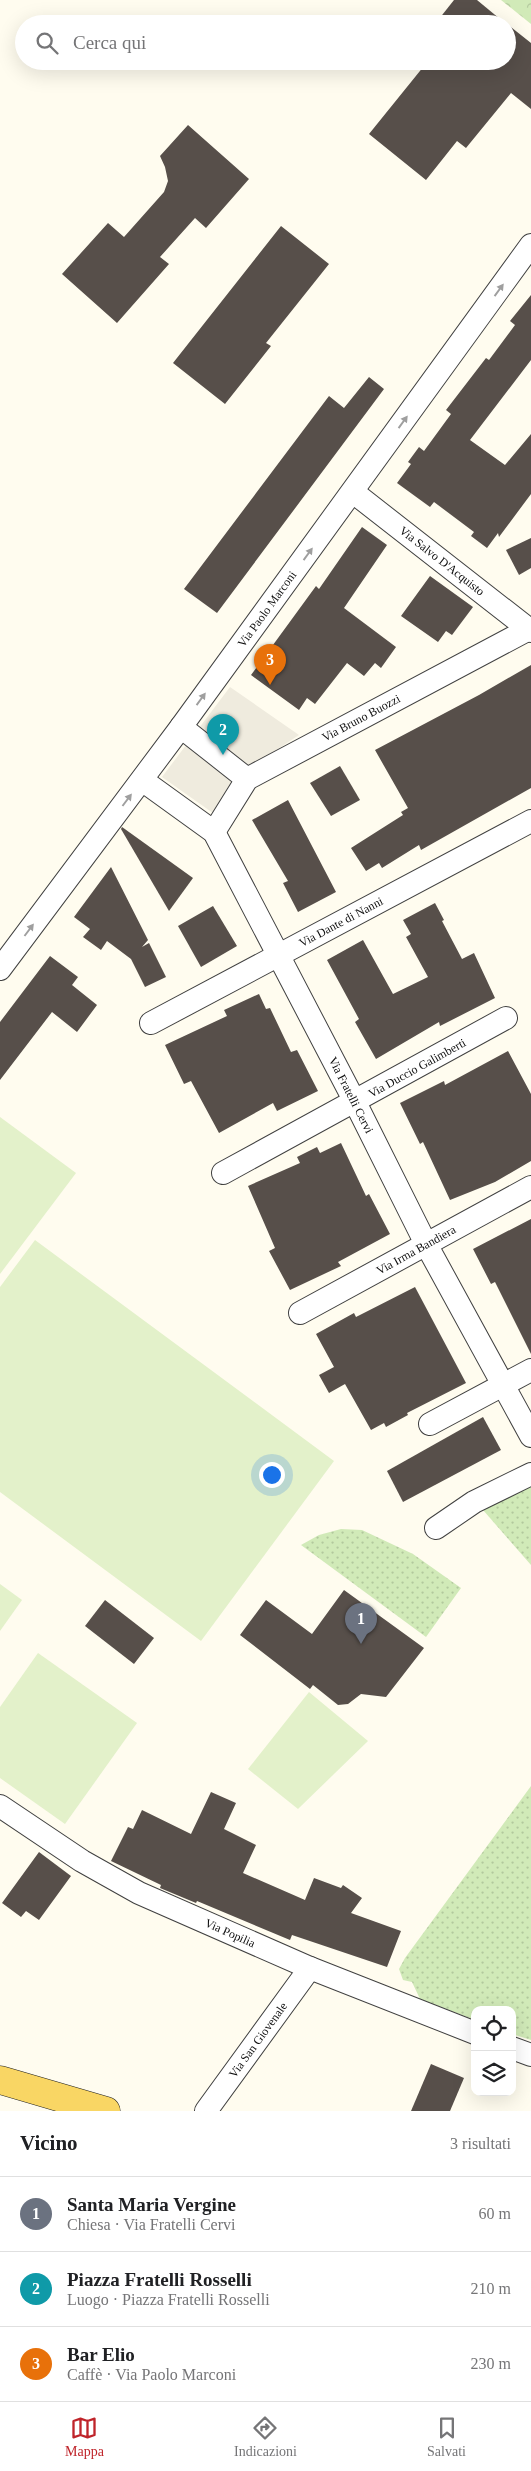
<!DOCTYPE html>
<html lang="it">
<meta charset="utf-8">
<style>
:root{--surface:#fff;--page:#f6f6f6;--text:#202124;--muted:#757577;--line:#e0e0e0;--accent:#bf242a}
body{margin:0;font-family:Georgia,serif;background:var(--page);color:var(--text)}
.controls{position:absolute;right:15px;bottom:15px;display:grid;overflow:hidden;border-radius:10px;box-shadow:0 5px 20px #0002}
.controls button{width:45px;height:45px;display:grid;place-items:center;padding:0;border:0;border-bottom:1px solid var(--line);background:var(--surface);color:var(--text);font:25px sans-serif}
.you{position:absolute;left:271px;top:1474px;width:18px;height:18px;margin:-12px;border:4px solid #fff;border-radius:50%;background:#1a73e8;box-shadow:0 0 0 8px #1a73e833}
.badge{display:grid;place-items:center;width:32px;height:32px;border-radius:50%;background:var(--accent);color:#fff;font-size:16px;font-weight:700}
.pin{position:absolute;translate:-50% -41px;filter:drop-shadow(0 1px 2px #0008)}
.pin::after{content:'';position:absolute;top:26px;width:18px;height:15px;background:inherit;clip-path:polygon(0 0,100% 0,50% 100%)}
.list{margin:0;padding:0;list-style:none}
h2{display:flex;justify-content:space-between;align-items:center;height:65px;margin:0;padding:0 20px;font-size:21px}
h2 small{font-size:16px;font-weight:400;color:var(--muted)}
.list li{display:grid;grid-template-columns:32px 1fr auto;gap:15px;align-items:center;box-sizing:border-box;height:75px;padding:0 20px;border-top:1px solid var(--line)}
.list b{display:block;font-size:19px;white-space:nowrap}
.list p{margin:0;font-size:16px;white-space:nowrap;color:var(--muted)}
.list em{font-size:16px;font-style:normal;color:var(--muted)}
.icon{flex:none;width:28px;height:28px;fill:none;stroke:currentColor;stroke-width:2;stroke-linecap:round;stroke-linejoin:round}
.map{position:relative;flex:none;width:531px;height:2111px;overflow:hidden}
.search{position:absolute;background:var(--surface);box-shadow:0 5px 20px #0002;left:15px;right:15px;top:15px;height:55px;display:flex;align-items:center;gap:12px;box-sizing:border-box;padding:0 18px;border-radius:28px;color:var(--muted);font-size:19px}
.sheet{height:290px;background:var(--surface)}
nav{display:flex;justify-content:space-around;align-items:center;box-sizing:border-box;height:70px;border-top:1px solid var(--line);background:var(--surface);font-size:14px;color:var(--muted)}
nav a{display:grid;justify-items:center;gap:2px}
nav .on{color:var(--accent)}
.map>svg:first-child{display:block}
.grass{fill:url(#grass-dots)}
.park{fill:url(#park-crowns)}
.pitch{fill:#e3f1ca}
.plaza{fill:#efebde}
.building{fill:#574f4a}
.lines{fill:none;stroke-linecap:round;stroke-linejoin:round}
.minor-casing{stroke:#414141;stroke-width:24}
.major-casing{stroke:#1f1f1f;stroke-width:29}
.minor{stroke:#fff;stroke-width:22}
.major{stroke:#f9d664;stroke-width:28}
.oneway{fill:#9f9f9f}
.labels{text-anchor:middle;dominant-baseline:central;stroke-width:5;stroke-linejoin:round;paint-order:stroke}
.street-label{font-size:12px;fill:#0e0e0e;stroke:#fff}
</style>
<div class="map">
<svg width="531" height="2111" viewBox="0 0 531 2111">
<defs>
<pattern id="grass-dots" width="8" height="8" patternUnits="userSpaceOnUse" patternTransform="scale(1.25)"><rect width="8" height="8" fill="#d1eab8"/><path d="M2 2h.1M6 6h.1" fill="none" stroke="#b2c89d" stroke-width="1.8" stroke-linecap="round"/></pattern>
<pattern id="park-crowns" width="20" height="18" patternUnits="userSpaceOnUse" patternTransform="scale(1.25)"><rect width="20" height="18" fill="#d1eab8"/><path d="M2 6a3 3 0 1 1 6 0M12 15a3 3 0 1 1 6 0" fill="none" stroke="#b2c89d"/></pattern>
</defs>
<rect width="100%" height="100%" fill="#fffcef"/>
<g class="grass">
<path d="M531,1486V1565L483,1510Z"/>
<path d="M341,1529L362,1530L413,1554L461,1588L426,1637L301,1545L319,1535Z"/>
<path d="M531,1786V2040L512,2034V2010H475V2020L420,1999L412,1982L403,1980L399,1969L405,1958Z"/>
</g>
<path class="park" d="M502,0H531V24L501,0Z"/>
<g class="pitch">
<path d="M0,1117L76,1173L0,1274Z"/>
<path d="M35,1240L334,1461L201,1641L0,1492V1287Z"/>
<path d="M0,1584L22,1600L0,1631Z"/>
<path d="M38,1653L137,1723L65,1824L0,1778V1707Z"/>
<path d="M309,1692L368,1741L298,1809L248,1769Z"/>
</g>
<path class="plaza" d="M230,687L299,735L240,774L213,813L162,777Z"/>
<g class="building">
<path d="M454,0H477L506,24H435Z"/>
<path d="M507,24L531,43V109L511,93L466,148L457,141L426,180L369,134L428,61H507Z"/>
<path d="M188,125L249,179L206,228L195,218L160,257L169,264L117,323L62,274L108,223L124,237L164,192L168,181L165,167L160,156Z"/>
<path d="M281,226L329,264L266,343L271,346L225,404L173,363Z"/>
<path d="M531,295V360L470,440L505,465L531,434V494L499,537L498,533L487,548L471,536L474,532L434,502L430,507L397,483L411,464L408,462L419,447L424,451L451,414L446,410L486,358L489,360L515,325L510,321Z"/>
<path d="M369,377L384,389L217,613L184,589L329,396L344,408Z"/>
<path d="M362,527L387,545L344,608L396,647L381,668L375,663L364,676L347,663L315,704L307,698L299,710L251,675L316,586L319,589Z"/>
<path d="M531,538V568L519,575L506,550Z"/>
<path d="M430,576L473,607L452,635L446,631L438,642L401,616Z"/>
<path d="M531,665V788L421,850L419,845L382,868L379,863L366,871L351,848L403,815L401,812L408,808L375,750L479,695Z"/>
<path d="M340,766L360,800L331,816L310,783Z"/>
<path d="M288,800L336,892L298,912L283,883L288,881L252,820Z"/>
<path d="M122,827L193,878L169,911L121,829Z"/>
<path d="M111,867L148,940L142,947L149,943L166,977L145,987L131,959L107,941L101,950L83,937L90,929L74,917Z"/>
<path d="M435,903L444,920L442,921L462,959L474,953L495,998L440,1026L439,1022L376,1059L355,1022L359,1019L327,960L363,940L393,994L428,977L406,937L411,934L403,920Z"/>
<path d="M213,906L237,946L201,967L178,926Z"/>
<path d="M50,956L78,977L72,985L97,1005L77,1032L52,1012L0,1080V1022Z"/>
<path d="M259,994L266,1009L270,1008L291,1052L297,1050L318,1091L277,1111L273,1103L219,1133L191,1081L184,1084L165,1045L227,1016L224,1010Z"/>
<path d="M508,1051L531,1094V1161L495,1182L450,1200L423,1142L420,1144L400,1103L444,1081L445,1085Z"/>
<path d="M341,1143L366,1196L369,1194L390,1234L338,1262L341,1266L290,1290L269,1251L275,1248L248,1186L300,1163L297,1157L317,1147L320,1153Z"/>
<path d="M531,1219V1354L495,1282L491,1284L473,1249Z"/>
<path d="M415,1287L466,1383L407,1413L408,1415L386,1427L384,1423L371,1430L345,1384L329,1393L319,1375L334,1367L316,1334L354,1313L356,1317Z"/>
<path d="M483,1417L501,1450L403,1502L387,1471Z"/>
<path d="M344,1590L424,1648L386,1697L361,1694L348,1704L338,1705L313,1685L310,1689L240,1635L266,1600L312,1634Z"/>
<path d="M105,1600L154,1638L134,1664L85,1626Z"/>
<path d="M211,1792L236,1803L224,1829L256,1845L243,1873L305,1900L314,1878L341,1888L343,1885L362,1898L351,1913L401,1931L387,1967L292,1935L290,1940L197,1901L196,1903L160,1888L161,1885L111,1861L128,1827L133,1829L142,1810L191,1834Z"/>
<path d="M39,1852L71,1876L39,1920L26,1911L21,1917L2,1903Z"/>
<path d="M431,2064L464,2078L450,2111H411Z"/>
</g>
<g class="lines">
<defs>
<g id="minor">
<path d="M353,492L531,631"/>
<path d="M181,727L247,779"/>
<path d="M142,780L214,832L355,1102L426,1244L531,1436"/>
<path d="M214,832L247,779L531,628"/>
<path d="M0,969L181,727L531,245"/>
<path d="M151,1023L531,821"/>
<path d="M223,1173L506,1018"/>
<path d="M300,1313L531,1187"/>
<path d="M430,1424L531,1370"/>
<path d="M436,1528L474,1502L531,1474"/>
<path d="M0,1806L82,1861L139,1893L310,1968L475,2033"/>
<path d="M512,2048L531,2055"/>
<path d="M206,2111L310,1968"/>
</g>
<path id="major" d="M0,2080L106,2111"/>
</defs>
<use href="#minor" class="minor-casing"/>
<use href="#major" class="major-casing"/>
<use href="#minor" class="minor"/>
<use href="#major" class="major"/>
</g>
<defs><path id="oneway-solid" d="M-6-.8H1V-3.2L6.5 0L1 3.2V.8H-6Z" transform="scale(1.25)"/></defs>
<g class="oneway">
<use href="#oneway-solid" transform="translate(499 290) rotate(-54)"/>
<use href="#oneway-solid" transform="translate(403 422) rotate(-54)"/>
<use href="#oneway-solid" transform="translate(308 554) rotate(-54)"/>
<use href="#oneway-solid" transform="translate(201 699) rotate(-54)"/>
<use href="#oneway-solid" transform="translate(127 800) rotate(-53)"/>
<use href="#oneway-solid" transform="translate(29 930) rotate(-53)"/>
</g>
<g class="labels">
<g class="street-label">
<text transform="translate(442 561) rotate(38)">Via Salvo D'Acquisto</text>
<text transform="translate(267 609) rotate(-54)">Via Paolo Marconi</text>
<text transform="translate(361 718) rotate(-28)">Via Bruno Buozzi</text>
<text transform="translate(341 922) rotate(-28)">Via Dante di Nanni</text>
<text transform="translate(417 1068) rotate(-29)">Via Duccio Galimberti</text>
<text transform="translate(351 1095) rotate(63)">Via Fratelli Cervi</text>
<text transform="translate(416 1250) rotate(-29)">Via Irma Bandiera</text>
<text transform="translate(230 1933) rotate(24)">Via Popilia</text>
<text transform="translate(258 2040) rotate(-54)">Via San Giovenale</text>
</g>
</g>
</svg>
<div class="controls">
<button><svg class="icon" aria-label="locate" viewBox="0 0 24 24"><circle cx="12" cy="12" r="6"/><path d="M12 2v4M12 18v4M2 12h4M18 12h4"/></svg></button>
<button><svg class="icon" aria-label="layers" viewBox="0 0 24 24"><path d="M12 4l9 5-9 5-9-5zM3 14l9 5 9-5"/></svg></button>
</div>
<div class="you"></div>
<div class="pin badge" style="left:361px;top:1644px;background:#6b7280">1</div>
<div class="pin badge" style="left:223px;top:755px;background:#0f9aa8">2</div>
<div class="pin badge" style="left:270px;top:685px;background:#e8710a">3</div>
<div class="search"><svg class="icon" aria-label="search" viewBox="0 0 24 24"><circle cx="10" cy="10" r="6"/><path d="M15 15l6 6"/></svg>Cerca qui</div>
</div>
<section class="sheet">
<h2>Vicino<small>3 risultati</small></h2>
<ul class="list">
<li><span class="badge" style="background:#6b7280">1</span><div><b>Santa Maria Vergine</b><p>Chiesa · Via Fratelli Cervi</p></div><em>60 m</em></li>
<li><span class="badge" style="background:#0f9aa8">2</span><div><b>Piazza Fratelli Rosselli</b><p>Luogo · Piazza Fratelli Rosselli</p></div><em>210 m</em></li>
<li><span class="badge" style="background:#e8710a">3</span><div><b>Bar Elio</b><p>Caffè · Via Paolo Marconi</p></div><em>230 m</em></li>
</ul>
</section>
<nav>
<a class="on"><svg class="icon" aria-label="map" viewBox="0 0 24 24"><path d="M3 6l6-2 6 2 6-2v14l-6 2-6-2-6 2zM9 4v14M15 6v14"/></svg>Mappa</a>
<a><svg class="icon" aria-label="directions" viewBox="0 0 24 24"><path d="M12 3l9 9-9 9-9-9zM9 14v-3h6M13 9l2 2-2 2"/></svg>Indicazioni</a>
<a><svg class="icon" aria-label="saved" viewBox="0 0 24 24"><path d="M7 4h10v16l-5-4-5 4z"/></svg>Salvati</a>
</nav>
